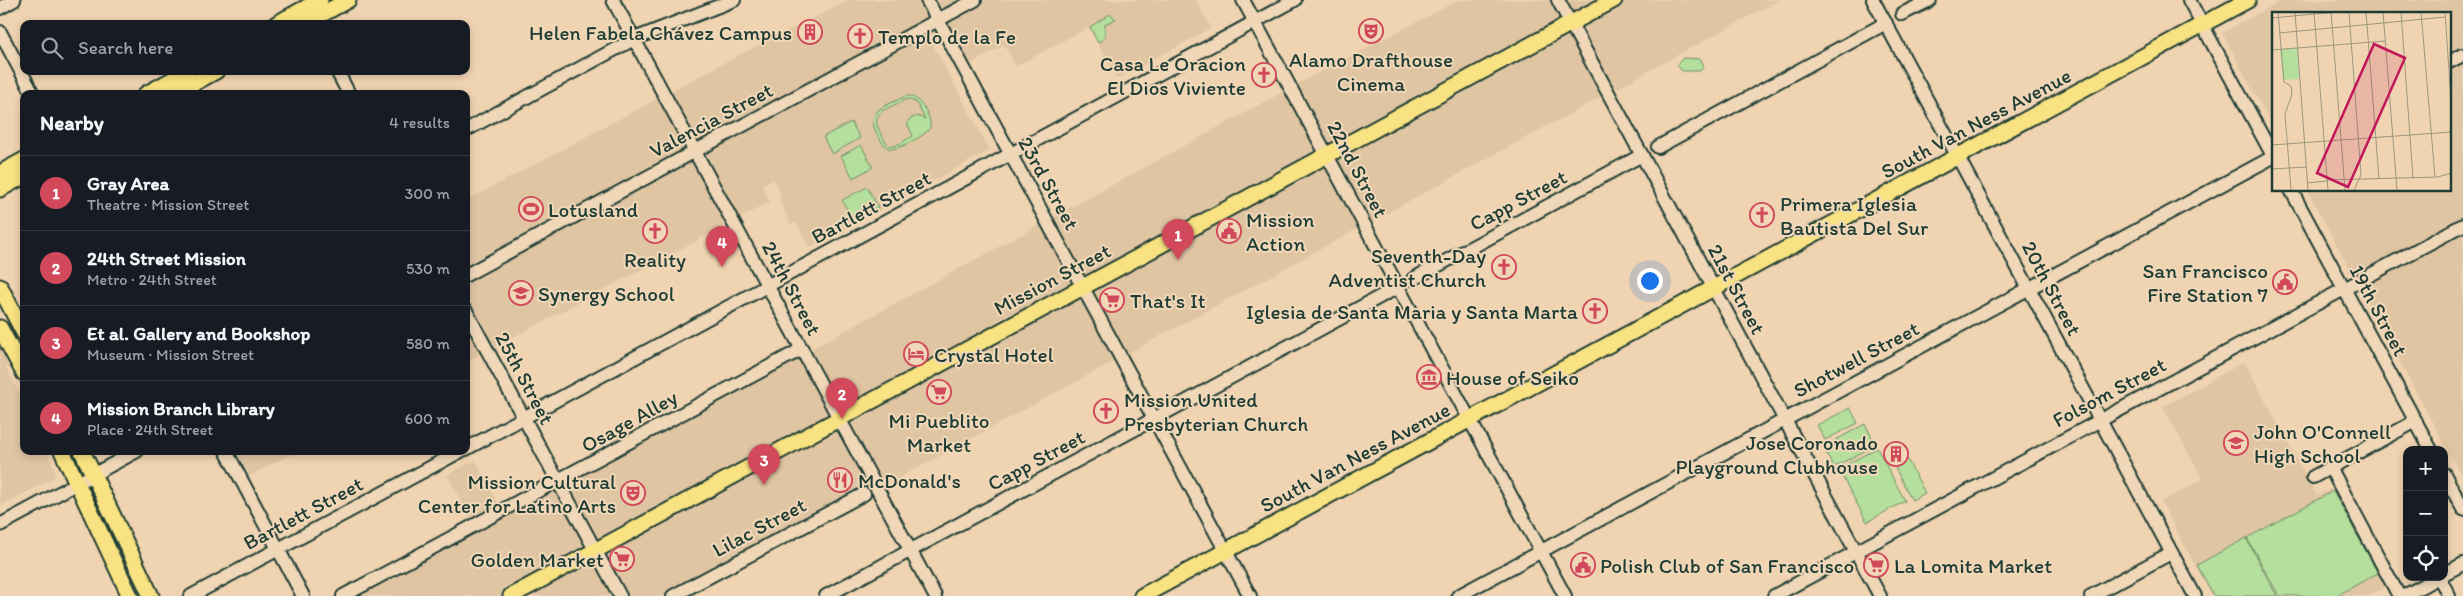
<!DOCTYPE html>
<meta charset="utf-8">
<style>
:root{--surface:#171b24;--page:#20242c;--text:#f1f3f6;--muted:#9ea1a6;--line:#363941;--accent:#d1495b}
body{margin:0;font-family:Itim,sans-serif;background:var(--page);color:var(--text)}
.controls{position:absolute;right:15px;bottom:15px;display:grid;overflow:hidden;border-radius:10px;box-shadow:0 2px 8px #0003}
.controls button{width:45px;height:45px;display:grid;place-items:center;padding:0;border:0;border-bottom:1px solid var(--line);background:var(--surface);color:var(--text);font:25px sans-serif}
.you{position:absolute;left:1649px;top:280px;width:18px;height:18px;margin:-12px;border:4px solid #fff;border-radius:50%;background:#1a73e8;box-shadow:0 0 0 8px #1a73e833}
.badge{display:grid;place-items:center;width:32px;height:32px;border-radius:50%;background:var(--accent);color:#fff;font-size:16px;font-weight:700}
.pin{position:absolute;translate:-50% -41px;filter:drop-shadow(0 1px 2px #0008)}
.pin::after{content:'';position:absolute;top:26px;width:18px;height:15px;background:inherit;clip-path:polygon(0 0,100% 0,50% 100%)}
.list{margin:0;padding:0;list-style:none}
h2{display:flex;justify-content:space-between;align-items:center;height:65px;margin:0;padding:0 20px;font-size:21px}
h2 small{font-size:16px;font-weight:400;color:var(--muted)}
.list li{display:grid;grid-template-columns:32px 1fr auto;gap:15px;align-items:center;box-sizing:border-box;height:75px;padding:0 20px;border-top:1px solid var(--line)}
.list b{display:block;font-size:19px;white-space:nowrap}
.list p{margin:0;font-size:16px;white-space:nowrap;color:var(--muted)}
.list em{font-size:16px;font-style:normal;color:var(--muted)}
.icon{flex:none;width:28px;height:28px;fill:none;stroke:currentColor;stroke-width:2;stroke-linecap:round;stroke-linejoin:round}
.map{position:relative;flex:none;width:2463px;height:596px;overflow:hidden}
.search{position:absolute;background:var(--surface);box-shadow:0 2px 8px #0003;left:20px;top:20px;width:450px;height:55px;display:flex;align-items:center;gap:12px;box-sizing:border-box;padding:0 18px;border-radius:10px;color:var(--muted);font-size:19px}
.panel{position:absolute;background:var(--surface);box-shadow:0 2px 8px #0003;left:20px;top:90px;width:450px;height:365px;border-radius:10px}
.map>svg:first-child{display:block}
.built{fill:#e0c5a3}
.green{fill:#b5df9c;stroke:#6a8e68;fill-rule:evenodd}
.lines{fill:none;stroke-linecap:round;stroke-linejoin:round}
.minor-casing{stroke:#1f3d34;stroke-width:16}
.major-casing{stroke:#1f3d34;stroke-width:19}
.minor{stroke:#f0d7b8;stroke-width:12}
.major{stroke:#f8e281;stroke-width:15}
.labels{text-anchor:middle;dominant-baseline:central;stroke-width:4;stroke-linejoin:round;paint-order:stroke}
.poi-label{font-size:21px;fill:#1f3d34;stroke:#f0d7b8;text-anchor:start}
.street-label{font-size:21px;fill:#1f3d34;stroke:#f0d7b8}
.inset-road{fill:none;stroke:#9c977f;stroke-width:1}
.view{fill:#c2185b;fill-opacity:0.15;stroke:#c2185b;stroke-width:2.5}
.inset-edge{fill:none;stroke:#1f3d34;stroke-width:2.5}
</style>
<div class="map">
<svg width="2463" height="596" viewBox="0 0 2463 596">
<rect width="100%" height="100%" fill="#f0d3b1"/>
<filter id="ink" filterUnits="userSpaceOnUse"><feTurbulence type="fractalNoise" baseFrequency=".02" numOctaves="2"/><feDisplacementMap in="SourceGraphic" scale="10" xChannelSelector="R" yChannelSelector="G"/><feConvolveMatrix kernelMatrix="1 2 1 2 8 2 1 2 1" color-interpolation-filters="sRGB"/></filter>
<g filter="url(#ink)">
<g class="built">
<path d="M849,0H1196L1211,28L1117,79L1089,27L1016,66L1004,45L964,68L947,37L933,45L990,150L809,248L796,222L791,225L779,200L782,195L773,179L762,185L770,202L466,362V201L720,65Z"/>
<path d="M1459,0H1779L884,486L881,483L669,596H358L1305,80Z"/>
<path d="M2283,0H2463V479L2307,190H2449V14H2273V127L2222,33Z"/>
<path d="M0,348L7,360V369L24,404V451H46L55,470V477L0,506Z"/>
<path d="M2244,362L2317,496L2334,487L2388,585L2367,596H2212L2161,502L2203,479L2163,407Z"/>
<path d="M236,451H297L249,476Z"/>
<path d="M475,460L501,509L473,523L447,475Z"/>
</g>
<g class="green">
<path d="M1110,14L1116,19L1105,24V37L1098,43L1090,27Z"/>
<path d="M1683,58L1701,59L1704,67L1700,71H1682L1677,65Z"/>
<path d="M906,96C918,94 932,116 930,127C928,135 898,150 890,149C883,146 881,140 877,134C864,109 887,106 906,96ZM907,99L916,102L925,119L917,116L910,119L907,123L913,136L895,146H889C885,142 883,137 880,132C868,111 890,108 907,99Z"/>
<path d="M851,122L860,138L832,154L823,137Z"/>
<path d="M861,145L873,167L853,178L841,156Z"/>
<path d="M867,187L878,207L853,220L842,200Z"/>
<path d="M1850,408L1858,423L1825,440L1817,425Z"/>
<path d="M1865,424L1876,445L1834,467L1823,447Z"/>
<path d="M1877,448L1905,501L1867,522L1838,469Z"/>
<path d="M1907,459L1925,493L1912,500L1894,466Z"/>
<path d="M2333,491L2378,573L2336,596H2279L2247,538Z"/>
<path d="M2246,538L2277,596H2214L2197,565Z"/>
</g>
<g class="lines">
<defs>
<g id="minor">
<path d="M613,0L935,596"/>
<path d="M927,0L1250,596"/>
<path d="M1243,0L1565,596"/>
<path d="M1558,0L1880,596"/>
<path d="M1873,0L2195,596"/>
<path d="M2189,0L2273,156"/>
<path d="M0,8L14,0"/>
<path d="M1902,14L1930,0"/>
<path d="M0,32L33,94"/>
<path d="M2449,62L2463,55"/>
<path d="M337,71L349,94"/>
<path d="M466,130L634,39L734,0"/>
<path d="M1658,147L1886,23"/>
<path d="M2291,190L2431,450"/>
<path d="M466,275L975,0"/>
<path d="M1413,279L1642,155"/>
<path d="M466,311L620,596"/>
<path d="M466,449L1295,0"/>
<path d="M226,451L303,596"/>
<path d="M2330,467L2399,596"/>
<path d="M2444,474L2463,509"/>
<path d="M2313,477L2416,421"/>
<path d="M0,525L137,451"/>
<path d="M2444,574L2463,564"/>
<path d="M2439,577L2449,596"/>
<path d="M191,596L461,451"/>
<path d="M343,596L802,349"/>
<path d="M673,596L864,494"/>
<path d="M826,596L1398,287"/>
<path d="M1458,596L2273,157"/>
<path d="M1774,596L2463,225"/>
<path d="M2091,596L2171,553"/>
<path d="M2404,596L2439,577"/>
</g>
<g id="major">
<path d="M276,24L320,0"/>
<path d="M304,24L348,0"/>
<path d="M146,94L188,71"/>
<path d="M174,94L216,71"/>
<path d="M0,173L24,160"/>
<path d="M0,189L24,176"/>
<path d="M0,287L24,333"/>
<path d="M0,328L24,373"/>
<path d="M62,451L130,596"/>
<path d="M82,451L151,596"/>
<path d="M511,596L1614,0"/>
<path d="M1142,596L2248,0"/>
</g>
</defs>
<use href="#minor" class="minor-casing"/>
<use href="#major" class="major-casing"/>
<use href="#minor" class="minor"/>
<use href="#major" class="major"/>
</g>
</g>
<defs>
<symbol id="theatre-ring" viewBox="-11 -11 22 22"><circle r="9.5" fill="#f0d7b8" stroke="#d1495b" stroke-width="1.5"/><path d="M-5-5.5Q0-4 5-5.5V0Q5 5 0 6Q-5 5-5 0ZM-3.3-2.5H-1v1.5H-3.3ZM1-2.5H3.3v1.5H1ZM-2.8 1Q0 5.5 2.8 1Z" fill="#d1495b"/></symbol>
<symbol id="building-ring" viewBox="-11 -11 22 22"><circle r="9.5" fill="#f0d7b8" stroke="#d1495b" stroke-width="1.5"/><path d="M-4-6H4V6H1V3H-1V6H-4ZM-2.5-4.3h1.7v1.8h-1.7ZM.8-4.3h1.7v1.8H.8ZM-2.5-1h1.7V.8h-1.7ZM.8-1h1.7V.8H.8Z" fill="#d1495b"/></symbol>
<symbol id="church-ring" viewBox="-11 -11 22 22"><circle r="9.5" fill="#f0d7b8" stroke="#d1495b" stroke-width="1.5"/><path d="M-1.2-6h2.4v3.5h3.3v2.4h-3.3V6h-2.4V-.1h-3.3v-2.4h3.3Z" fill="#d1495b"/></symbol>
<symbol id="stadium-ring" viewBox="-11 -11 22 22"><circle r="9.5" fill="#f0d7b8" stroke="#d1495b" stroke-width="1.5"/><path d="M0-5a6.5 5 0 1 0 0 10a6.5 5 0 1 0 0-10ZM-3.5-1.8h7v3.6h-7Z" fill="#d1495b"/></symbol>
<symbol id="civic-ring" viewBox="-11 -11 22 22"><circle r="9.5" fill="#f0d7b8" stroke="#d1495b" stroke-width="1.5"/><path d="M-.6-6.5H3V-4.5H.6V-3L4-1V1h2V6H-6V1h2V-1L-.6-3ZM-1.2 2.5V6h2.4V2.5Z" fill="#d1495b"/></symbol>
<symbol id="school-ring" viewBox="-11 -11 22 22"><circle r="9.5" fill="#f0d7b8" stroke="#d1495b" stroke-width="1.5"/><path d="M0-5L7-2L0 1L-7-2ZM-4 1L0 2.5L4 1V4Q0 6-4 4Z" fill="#d1495b"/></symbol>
<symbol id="supermarket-ring" viewBox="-11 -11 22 22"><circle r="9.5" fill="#f0d7b8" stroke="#d1495b" stroke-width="1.5"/><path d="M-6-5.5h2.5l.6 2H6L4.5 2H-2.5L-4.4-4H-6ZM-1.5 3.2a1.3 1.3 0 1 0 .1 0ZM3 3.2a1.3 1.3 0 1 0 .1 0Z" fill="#d1495b"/></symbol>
<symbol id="hotel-ring" viewBox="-11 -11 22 22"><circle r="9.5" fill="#f0d7b8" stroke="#d1495b" stroke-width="1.5"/><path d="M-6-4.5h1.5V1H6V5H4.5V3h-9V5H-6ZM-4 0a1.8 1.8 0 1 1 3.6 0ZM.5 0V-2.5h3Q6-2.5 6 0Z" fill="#d1495b"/></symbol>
<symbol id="museum-ring" viewBox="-11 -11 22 22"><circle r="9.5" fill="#f0d7b8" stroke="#d1495b" stroke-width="1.5"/><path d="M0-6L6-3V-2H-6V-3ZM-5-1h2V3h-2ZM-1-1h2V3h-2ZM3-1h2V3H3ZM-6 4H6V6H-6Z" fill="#d1495b"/></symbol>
<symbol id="restaurant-ring" viewBox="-11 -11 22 22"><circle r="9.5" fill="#f0d7b8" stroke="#d1495b" stroke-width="1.5"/><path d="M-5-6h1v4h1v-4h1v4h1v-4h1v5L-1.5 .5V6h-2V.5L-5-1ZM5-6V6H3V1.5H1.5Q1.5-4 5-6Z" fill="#d1495b"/></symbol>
</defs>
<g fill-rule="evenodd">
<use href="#theatre-ring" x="1357" y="17" width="28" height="28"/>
<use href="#building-ring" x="796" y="18" width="28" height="28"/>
<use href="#church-ring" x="846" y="22" width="28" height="28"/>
<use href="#church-ring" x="1250" y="61" width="28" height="28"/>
<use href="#stadium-ring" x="517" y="195" width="28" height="28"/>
<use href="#church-ring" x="1748" y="201" width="28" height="28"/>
<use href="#church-ring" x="641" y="217" width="28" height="28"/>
<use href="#civic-ring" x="1215" y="217" width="28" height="28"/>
<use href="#church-ring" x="1490" y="253" width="28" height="28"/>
<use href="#civic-ring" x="2271" y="268" width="28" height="28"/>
<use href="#school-ring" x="507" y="279" width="28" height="28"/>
<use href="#supermarket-ring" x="1098" y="286" width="28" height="28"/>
<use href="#church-ring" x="1581" y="297" width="28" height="28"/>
<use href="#hotel-ring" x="902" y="340" width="28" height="28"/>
<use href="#museum-ring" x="1415" y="363" width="28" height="28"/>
<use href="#supermarket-ring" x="925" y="378" width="28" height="28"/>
<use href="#church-ring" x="1092" y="397" width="28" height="28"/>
<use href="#school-ring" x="2222" y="429" width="28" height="28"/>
<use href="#building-ring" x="1882" y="440" width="28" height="28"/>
<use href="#restaurant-ring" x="826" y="466" width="28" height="28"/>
<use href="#theatre-ring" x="619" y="479" width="28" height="28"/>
<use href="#supermarket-ring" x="608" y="545" width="28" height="28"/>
<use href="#civic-ring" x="1569" y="551" width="28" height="28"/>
<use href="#supermarket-ring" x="1862" y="551" width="28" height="28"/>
</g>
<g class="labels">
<g class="poi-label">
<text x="792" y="32" text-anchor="end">Helen Fabela Chávez Campus</text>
<text x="878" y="36">Templo de la Fe</text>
<text x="1371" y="59" text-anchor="middle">Alamo Drafthouse<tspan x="1371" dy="24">Cinema</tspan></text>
<text x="1246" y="63" text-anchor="end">Casa Le Oracion<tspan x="1246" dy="24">El Dios Viviente</tspan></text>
<text x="1780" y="203">Primera Iglesia<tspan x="1780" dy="24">Bautista Del Sur</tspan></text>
<text x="548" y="209">Lotusland</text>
<text x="1246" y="219">Mission<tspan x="1246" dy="24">Action</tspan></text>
<text x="1486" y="255" text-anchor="end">Seventh-Day<tspan x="1486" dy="24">Adventist Church</tspan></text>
<text x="655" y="259" text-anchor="middle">Reality</text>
<text x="2268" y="270" text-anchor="end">San Francisco<tspan x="2268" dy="24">Fire Station 7</tspan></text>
<text x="538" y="293">Synergy School</text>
<text x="1130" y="300">That's It</text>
<text x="1578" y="311" text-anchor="end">Iglesia de Santa Maria y Santa Marta</text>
<text x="934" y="354">Crystal Hotel</text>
<text x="1446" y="377">House of Seiko</text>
<text x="1124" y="399">Mission United<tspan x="1124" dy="24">Presbyterian Church</tspan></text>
<text x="939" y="420" text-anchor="middle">Mi Pueblito<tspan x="939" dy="24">Market</tspan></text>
<text x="2254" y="431">John O'Connell<tspan x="2254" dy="24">High School</tspan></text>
<text x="1878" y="442" text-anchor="end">Jose Coronado<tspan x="1878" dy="24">Playground Clubhouse</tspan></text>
<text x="858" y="480">McDonald's</text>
<text x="616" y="481" text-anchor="end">Mission Cultural<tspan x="616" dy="24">Center for Latino Arts</tspan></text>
<text x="604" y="559" text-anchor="end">Golden Market</text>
<text x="1600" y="565">Polish Club of San Francisco</text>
<text x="1894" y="565">La Lomita Market</text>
</g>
<g class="street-label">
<text transform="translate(711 120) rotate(-28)">Valencia Street</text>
<text transform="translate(1976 123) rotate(-28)">South Van Ness Avenue</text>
<text transform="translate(1358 169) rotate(62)">22nd Street</text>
<text transform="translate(1049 183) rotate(61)">23rd Street</text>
<text transform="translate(1518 200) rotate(-28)">Capp Street</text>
<text transform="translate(871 207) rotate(-28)">Bartlett Street</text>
<text transform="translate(1052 279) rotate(-28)">Mission Street</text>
<text transform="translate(792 288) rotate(62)">24th Street</text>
<text transform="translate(2052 288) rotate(62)">20th Street</text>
<text transform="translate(1737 289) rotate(62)">21st Street</text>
<text transform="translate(2379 310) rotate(62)">19th Street</text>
<text transform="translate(1856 359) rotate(-28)">Shotwell Street</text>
<text transform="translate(525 378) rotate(62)">25th Street</text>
<text transform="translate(2109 392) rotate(-28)">Folsom Street</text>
<text transform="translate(629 421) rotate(-29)">Osage Alley</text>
<text transform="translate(1355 457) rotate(-28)">South Van Ness Avenue</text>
<text transform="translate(1036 460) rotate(-28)">Capp Street</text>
<text transform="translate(303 513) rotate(-28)">Bartlett Street</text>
<text transform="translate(759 527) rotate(-28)">Lilac Street</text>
</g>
</g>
<g transform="translate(2272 12)">
<rect width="179" height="179" fill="#f0d3b1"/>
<path d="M25,36L27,67L11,68L8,38Z" fill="#b5df9c"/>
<path class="inset-road" d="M6,0L12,70L19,74L20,82L13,102L19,178M23,0L36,178M42,0L56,178M59,0L73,178M77,0L89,163L82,178M94,0L107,167M111,0L125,178M129,0L141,166M149,0L163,165M173,0L179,88M42,2L70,0M0,6L42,2M7,21L173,5M0,38L113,29M0,133L179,120M0,157L35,155M54,168L166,165L179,161M36,171L54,169"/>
<path class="view" d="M102,32L133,46L76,175L45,161Z"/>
<rect width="179" height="179" class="inset-edge"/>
</g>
</svg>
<div class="controls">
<button>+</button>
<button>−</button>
<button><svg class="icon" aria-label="locate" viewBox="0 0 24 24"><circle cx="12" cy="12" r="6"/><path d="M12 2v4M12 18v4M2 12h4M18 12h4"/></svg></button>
</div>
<div class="you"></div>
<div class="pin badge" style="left:1178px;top:260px">1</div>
<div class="pin badge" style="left:842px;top:419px">2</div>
<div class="pin badge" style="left:764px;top:485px">3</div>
<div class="pin badge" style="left:722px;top:267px">4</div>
<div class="search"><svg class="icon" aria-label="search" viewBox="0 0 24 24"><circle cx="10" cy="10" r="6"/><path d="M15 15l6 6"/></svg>Search here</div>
<section class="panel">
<h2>Nearby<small>4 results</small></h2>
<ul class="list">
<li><span class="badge">1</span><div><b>Gray Area</b><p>Theatre · Mission Street</p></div><em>300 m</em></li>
<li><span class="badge">2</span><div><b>24th Street Mission</b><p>Metro · 24th Street</p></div><em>530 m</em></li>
<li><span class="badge">3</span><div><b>Et al. Gallery and Bookshop</b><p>Museum · Mission Street</p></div><em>580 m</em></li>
<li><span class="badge">4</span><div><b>Mission Branch Library</b><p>Place · 24th Street</p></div><em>600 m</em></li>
</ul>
</section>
</div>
